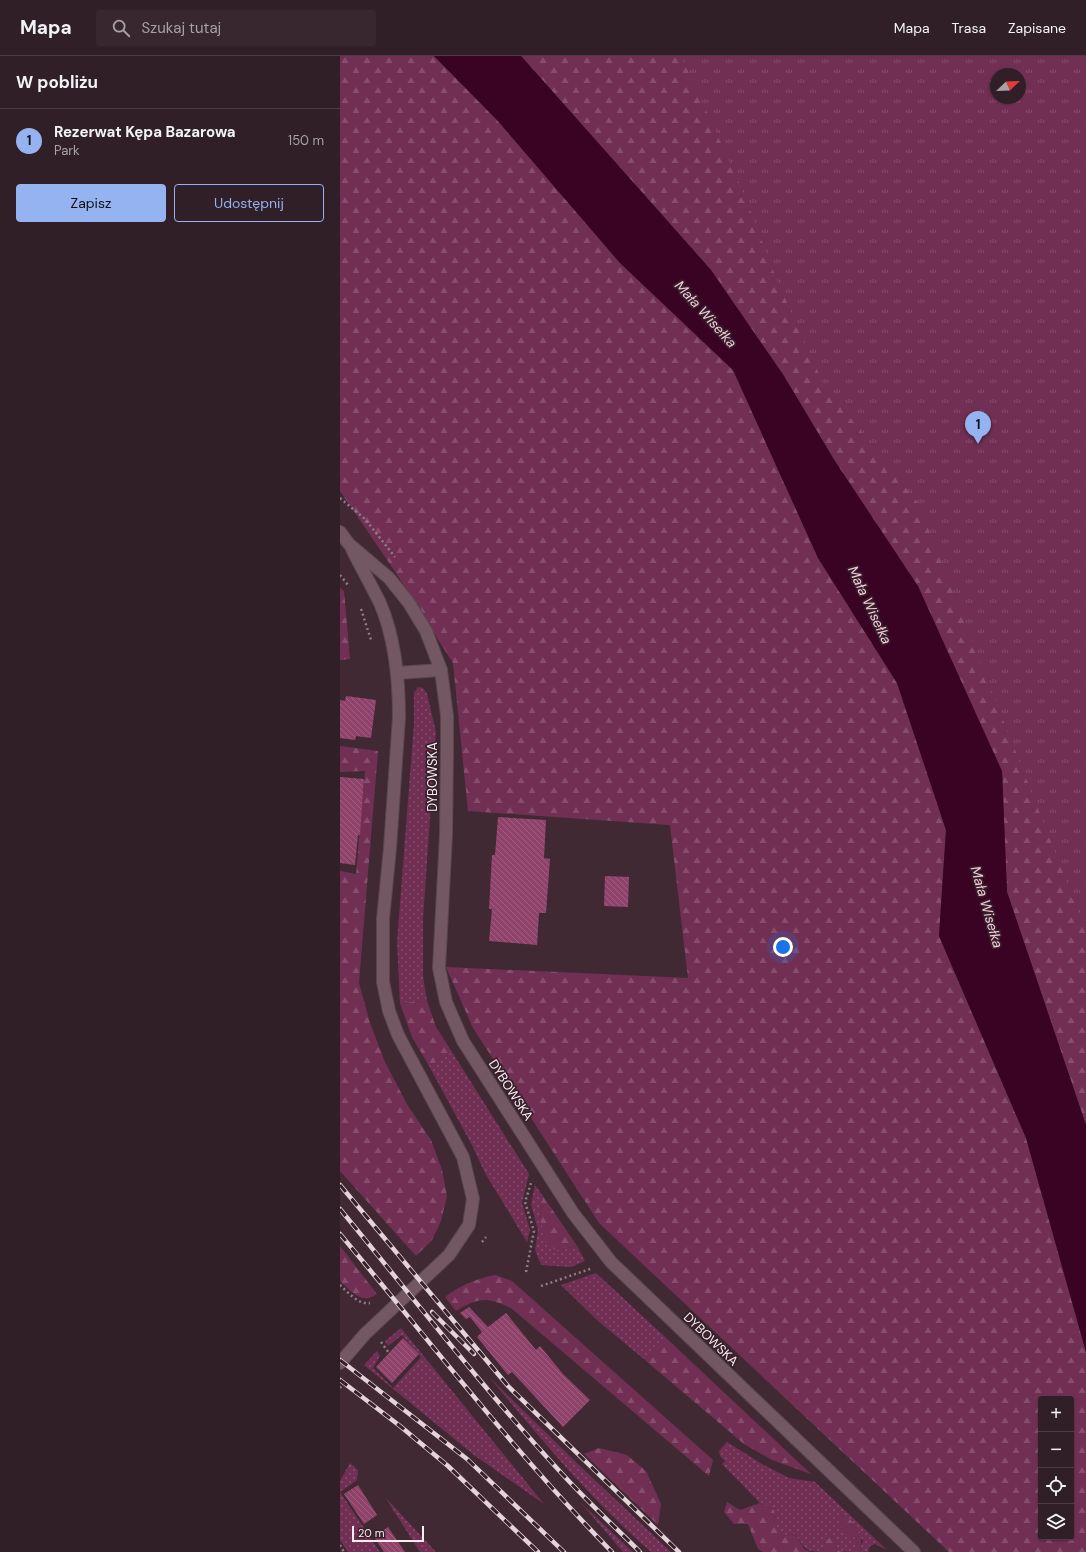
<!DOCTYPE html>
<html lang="pl">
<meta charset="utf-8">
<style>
:root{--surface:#311f27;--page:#39272f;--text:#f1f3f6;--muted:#a8a2a7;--line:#4c3d44;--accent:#95b2f1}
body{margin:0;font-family:"DM Sans",sans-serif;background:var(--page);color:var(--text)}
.controls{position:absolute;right:12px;bottom:12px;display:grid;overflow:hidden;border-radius:4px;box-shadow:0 1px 3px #0004}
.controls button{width:36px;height:36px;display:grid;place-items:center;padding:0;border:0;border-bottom:1px solid var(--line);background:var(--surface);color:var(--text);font:20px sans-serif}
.compass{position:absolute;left:650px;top:12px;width:36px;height:36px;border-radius:50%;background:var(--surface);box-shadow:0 1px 3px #0004;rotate:67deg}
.scale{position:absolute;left:12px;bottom:10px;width:72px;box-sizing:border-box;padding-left:4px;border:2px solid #fbebf2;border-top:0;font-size:11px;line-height:14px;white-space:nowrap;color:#fbebf2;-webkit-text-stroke:3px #36202a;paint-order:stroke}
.you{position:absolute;left:443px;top:891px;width:14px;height:14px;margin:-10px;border:3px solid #fff;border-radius:50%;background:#1a73e8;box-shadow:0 0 0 6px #1a73e833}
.badge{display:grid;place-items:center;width:26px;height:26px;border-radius:50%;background:var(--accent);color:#111;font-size:13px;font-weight:700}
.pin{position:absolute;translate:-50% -33px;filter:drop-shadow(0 1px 2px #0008)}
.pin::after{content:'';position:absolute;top:21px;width:14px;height:12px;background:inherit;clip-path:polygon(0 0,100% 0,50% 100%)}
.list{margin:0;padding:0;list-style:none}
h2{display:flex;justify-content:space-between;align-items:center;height:52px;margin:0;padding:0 16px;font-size:17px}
h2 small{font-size:13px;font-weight:400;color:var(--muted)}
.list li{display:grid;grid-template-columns:26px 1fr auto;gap:12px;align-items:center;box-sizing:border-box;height:64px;padding:0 16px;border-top:1px solid var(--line)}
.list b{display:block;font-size:15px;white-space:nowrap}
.list p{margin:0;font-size:13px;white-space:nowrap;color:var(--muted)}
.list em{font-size:13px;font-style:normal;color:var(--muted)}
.actions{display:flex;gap:8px;padding:12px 16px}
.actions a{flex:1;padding:9px 0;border:1px solid var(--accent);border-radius:4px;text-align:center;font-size:14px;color:var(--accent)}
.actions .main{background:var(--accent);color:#111}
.icon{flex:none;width:22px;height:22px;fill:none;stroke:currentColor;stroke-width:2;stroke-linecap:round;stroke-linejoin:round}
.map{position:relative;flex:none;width:746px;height:1496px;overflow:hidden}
header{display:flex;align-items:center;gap:24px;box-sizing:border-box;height:56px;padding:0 20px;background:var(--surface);border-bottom:1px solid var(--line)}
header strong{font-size:19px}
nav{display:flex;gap:22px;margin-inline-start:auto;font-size:14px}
.search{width:280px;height:36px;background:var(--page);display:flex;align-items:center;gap:10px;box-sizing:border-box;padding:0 14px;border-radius:4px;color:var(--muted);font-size:15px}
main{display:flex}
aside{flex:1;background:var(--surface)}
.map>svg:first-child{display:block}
.grass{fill:url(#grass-dots)}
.forest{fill:url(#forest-firs);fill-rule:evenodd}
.park{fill:url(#park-tufts);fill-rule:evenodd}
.water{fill:#3a0324}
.building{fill:url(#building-back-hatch)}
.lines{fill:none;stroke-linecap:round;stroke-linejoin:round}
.secondary-casing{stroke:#5a464f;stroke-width:14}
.path{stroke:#927d87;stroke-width:2.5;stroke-dasharray:2 3;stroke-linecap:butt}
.secondary{stroke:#735864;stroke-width:12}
.rail-casing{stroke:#e4d3db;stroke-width:4.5}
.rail{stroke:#36202a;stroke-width:3;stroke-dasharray:9;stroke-linecap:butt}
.labels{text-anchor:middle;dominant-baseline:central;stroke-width:3.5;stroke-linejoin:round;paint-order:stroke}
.street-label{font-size:13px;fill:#fbebf2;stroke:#36202a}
.water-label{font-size:14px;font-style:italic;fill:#f6c9dd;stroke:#36202a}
</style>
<header>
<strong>Mapa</strong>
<div class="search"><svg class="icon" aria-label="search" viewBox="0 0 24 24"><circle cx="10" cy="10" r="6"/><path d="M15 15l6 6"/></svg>Szukaj tutaj</div>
<nav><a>Mapa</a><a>Trasa</a><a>Zapisane</a></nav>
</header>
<main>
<aside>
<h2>W pobliżu<small></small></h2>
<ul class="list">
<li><span class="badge">1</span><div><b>Rezerwat Kępa Bazarowa</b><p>Park</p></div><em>150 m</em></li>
</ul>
<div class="actions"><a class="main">Zapisz</a><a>Udostępnij</a></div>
</aside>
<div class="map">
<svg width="746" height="1496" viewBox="0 0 746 1496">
<defs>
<pattern id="grass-dots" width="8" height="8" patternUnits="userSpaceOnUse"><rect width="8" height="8" fill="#713053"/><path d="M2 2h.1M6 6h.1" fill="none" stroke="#864e6c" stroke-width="1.8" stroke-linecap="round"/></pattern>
<pattern id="forest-firs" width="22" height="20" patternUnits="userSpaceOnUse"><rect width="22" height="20" fill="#713053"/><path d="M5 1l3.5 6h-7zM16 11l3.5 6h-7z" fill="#864e6c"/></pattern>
<pattern id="park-tufts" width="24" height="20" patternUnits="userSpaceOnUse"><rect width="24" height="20" fill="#713053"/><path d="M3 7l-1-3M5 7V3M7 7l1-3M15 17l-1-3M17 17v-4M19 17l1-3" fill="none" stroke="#864e6c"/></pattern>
<pattern id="building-back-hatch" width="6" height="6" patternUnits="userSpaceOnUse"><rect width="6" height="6" fill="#8f436b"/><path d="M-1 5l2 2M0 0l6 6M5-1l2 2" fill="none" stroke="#a05e81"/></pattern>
</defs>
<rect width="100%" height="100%" fill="#412934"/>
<g class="grass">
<path d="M78,631L83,632L87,638L96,676L83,863V920L87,945L60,947L57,886L74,668V637Z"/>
<path d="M112,996L189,1118L182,1147L190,1174L187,1186L145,1117L133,1091L89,1010Z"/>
<path d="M195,1129L203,1140L200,1163L216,1194L237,1190L245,1205L231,1211L201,1209L195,1194L198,1174L191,1148Z"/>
<path d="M256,1217L325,1281L305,1304L257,1264L221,1229Z"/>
<path d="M61,1272L204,1448L134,1399L24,1309L37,1295L40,1300L33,1312L53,1332L81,1301L62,1279L48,1290L45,1285Z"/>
<path d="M150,1322L241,1411L331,1496H311C251,1444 201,1383 150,1322Z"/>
<path d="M387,1386L422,1408L449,1422L475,1426L547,1494L535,1488L530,1490L528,1496H519L523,1484L499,1462L503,1474L517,1483L516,1491L510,1496L499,1495L492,1480L485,1485L483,1496C465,1496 465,1493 455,1478L444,1480L435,1470L434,1454L420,1447L382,1408L385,1405L380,1400L379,1395Z"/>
<path d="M10,1407L18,1414L17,1424L0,1436L40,1496H8L0,1484V1425Z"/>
<path d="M45,1441L96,1496H80Z"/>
<path d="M241,1447L293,1496H283Z"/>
</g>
<g class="forest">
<path d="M0,0H94L157,64L280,207L393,314L478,502L557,627L606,774L599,880L686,1082L746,1296V1496H609L259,1167L133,972L106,911L348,922L330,769L128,755L113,607L56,517L0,435ZM701,1343H731V1481H701Z"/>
<path d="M181,0H746V1069L667,836L662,715L493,402L444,320L371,214ZM656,18H680V42H656Z"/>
<path d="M0,532L4,535L10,603L0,604Z"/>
<path d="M0,690L38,695L19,927L30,967L45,1006L68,1050L91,1084L102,1114L107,1140L101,1165L92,1184L76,1200L0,1115V815L16,818L25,715L0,716Z"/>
<path d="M87,945L96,971L112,996L89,1010L72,981L60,947Z"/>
<path d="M203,1140L237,1190L216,1194L206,1188L200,1163Z"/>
<path d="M0,1190L37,1238C21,1249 12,1236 0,1225Z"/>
<path d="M155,1219L172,1225L373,1404L369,1420L171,1252C147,1241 139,1241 116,1255L105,1241C121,1229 136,1223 155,1219Z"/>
<path d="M325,1281L471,1418L432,1404L404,1388L305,1304Z"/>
<path d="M259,1392L287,1399L306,1415L321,1448L318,1469L244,1398Z"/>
<path d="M387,1446L400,1454L420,1447L434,1454L435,1470L444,1480L455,1478L464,1493L470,1496H423L418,1493L408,1468H394L384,1456Z"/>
<path d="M505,1459C519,1472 525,1476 519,1496H510L516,1491L517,1483L503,1474L499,1462Z"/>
<path d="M492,1480L499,1495L504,1496H483L485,1485Z"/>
</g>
<path class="park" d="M341,0H746V875L578,447L484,329L436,222L402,133ZM656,18H680V42H656Z"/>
<path class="water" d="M94,0H181L371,214L444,320L493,402L578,530L662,715L667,836L746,1069V1296L686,1082L599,880L606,774L557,627L478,502L393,314L280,207L157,64Z"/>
<g class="building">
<path d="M6,640L36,644L31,682L16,680L15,684L0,682V644L5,645Z"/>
<path d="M0,721L24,723L20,779H18L15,809L0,807Z"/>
<path d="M158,761L206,764L204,802L210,803L206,857H199L197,889L149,885L152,853H149L152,799H155Z"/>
<path d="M265,820L289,821L288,851L264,850Z"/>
<path d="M129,1251L148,1271L166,1257L196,1294L200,1290L223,1318L250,1344L223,1371L172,1316L168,1319L137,1281L142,1276L130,1261L126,1263L120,1257Z"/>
<path d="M63,1282L79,1298L52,1327L36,1311Z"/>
<path d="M18,1429L37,1459L24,1468L4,1438Z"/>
<path d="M48,1471L65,1496H44L34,1481Z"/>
</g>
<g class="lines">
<defs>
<g id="secondary">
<path d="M0,476L9,488L49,522L69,547L86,575L101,614L107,660V695L106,779L99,912L106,946L123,985L233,1157L271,1206L574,1496"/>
<path d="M57,617L101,614"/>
<path d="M0,1307L25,1278L109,1199L129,1169L133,1143L123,1101L58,979L49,955L43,926V863L50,792L59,661C59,623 55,582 40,547C31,529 21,511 12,493"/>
</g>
</defs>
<use href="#secondary" class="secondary-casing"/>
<g class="path">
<path d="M0,442L25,463L55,501"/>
<path d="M0,519L8,529"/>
<path d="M21,553L31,584"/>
<path d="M142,1186L146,1181"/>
<path d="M186,1216L194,1175L185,1146L191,1127"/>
<path d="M0,1229C8,1236 18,1249 30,1247"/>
<path d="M201,1230L253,1212"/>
<path d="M41,1286L49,1297"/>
<path d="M0,1332L6,1325"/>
<path d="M0,1489L4,1496"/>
</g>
<use href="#secondary" class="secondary"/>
<defs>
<g id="rail">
<path d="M0,1129L168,1330L339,1496"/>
<path d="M0,1153C74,1243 146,1336 225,1421C249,1447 275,1471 300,1496"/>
<path d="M0,1178C90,1285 174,1396 272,1496"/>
<path d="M92,1256L134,1298"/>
<path d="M0,1304L127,1403L224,1496"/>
<path d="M0,1324L60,1370L108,1410L198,1496"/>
</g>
</defs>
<use href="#rail" class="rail-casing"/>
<use href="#rail" class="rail"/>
</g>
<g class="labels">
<g class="street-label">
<text transform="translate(92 721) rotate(-90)">DYBOWSKA</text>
<text transform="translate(171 1034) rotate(57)">DYBOWSKA</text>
<text transform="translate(371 1283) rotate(44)">DYBOWSKA</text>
</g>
<g class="water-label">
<text transform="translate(366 258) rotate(48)">Mała Wisełka</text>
<text transform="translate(530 549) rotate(65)">Mała Wisełka</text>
<text transform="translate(647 851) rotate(74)">Mała Wisełka</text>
</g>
</g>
</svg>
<div class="controls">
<button>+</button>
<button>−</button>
<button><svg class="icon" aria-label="locate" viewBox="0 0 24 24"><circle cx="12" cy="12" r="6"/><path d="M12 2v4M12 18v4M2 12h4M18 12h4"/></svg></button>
<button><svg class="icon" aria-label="layers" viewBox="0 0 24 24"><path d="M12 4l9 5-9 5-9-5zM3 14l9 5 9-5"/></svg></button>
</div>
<svg class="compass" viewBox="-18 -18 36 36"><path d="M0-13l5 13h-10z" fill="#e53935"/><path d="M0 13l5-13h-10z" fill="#a8a2a7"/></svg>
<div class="scale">20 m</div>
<div class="you"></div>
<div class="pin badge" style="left:638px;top:388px">1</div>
</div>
</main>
